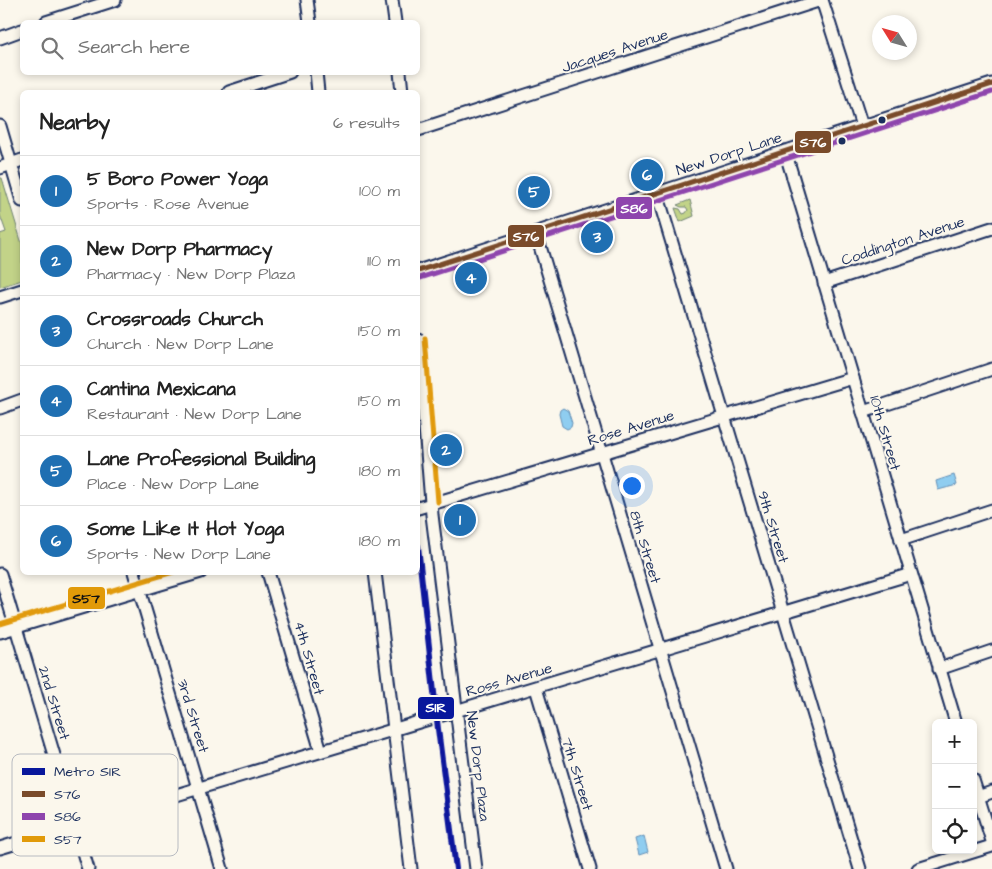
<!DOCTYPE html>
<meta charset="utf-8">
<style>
:root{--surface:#fff;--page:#f6f6f6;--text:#222;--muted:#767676;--line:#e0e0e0;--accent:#1f6fb2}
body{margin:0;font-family:"Architects Daughter",sans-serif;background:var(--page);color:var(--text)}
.controls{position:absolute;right:15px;bottom:15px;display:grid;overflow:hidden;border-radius:8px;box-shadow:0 2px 8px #0003}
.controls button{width:45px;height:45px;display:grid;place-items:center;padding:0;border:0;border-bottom:1px solid var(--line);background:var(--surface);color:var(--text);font:25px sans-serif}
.compass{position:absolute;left:872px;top:15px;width:45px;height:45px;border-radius:50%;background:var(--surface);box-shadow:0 2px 8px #0003;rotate:307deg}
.you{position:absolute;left:631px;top:485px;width:18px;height:18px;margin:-12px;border:4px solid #fff;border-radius:50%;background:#1a73e8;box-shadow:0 0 0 8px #1a73e833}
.badge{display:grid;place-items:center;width:32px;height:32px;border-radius:50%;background:var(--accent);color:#fff;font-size:16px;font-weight:700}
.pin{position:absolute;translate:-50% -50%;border:2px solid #fff;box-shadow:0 1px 5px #0006}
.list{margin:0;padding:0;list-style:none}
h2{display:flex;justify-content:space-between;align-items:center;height:65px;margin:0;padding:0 20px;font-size:21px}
h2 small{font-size:16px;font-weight:400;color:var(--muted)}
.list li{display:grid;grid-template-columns:32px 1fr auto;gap:15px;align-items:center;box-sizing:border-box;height:70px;padding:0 20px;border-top:1px solid var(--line)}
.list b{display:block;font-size:19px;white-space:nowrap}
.list p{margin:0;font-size:16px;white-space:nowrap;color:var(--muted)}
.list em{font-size:16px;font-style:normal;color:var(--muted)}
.icon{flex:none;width:28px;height:28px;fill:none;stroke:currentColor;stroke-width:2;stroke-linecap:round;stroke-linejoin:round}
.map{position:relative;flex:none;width:992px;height:869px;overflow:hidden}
.search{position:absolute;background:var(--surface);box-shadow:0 2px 8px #0003;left:20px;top:20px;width:400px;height:55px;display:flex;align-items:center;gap:12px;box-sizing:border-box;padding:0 18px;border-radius:8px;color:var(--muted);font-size:19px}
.panel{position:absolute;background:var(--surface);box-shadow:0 2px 8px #0003;left:20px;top:90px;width:400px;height:485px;border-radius:8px}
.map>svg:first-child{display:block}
.green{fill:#c2d388;stroke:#6e8173}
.water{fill:#8fcdf0;stroke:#618eb6}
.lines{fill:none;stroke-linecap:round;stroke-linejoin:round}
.minor-casing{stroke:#1b2f5e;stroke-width:15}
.minor{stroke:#fbf7ec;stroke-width:11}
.bus-1-casing{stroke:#fbf7ec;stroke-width:9}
.bus-2-casing{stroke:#fbf7ec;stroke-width:9}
.bus-3-casing{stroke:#fbf7ec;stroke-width:9}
.bus-1{stroke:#7a4b2a;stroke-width:5}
.bus-2{stroke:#8e44ad;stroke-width:5}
.bus-3{stroke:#e19a09;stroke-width:5}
.metro-1-casing{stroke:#fbf7ec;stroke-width:10}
.metro-1{stroke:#08179c;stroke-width:6}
.bus-dot{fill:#1b2f5e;stroke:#fbf7ec;stroke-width:2}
.labels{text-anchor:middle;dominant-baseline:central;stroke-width:4;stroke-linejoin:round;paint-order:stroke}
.street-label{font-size:15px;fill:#1b2f5e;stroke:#fbf7ec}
.key{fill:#fbf7ec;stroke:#b8bbc1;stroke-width:1}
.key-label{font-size:14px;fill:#1b2f5e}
.line-badge{stroke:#fbf7ec;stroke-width:2}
.badge-label{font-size:14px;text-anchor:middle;font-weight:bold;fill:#fff}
.pale-badge-label{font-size:14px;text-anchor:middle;font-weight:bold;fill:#111}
</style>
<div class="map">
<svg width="992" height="869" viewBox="0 0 992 869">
<rect width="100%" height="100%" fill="#fbf7ec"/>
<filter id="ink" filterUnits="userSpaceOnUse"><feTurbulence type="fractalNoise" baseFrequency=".02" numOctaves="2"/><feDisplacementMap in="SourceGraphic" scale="10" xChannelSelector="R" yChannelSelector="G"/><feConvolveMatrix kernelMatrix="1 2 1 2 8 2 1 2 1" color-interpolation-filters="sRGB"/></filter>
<g filter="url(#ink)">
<g class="green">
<path d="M0,178H2L22,244V280L0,287V234L6,232L0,215Z"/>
<path d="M690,200L694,216L680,222L675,208L680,209L683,214L686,213L688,210L686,207H681L677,205Z"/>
</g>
<g class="water">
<path d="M563,408L568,411L572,423L571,427L567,429L562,426L559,414L560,410Z"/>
<path d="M954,475L957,485L938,490L936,481Z"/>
<path d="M644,836L648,852L639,855L635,839Z"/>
</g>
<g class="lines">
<defs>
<g id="minor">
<path d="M307,0L310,22"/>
<path d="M392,0L395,22"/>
<path d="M822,0L862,126"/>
<path d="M46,22L115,0"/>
<path d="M0,38L22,30"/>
<path d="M316,72L318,92"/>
<path d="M400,72L402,92"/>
<path d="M229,92L290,72"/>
<path d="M0,126L22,201"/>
<path d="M418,130L821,0"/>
<path d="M785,151L956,723"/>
<path d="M0,168L22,160"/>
<path d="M657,193L860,869"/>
<path d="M536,233L726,869"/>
<path d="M418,271L992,84"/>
<path d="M824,283L992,228"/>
<path d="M0,297L22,290"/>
<path d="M418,339L432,515L476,869"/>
<path d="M0,408L22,400"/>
<path d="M863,412L992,369"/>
<path d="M418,508L853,378"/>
<path d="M901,540L992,510"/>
<path d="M134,572L222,869"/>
<path d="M268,572L321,751"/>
<path d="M375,572L411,869"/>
<path d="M0,574L88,869"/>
<path d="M0,632L201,572"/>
<path d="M939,669L992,651"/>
<path d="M536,688L590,869"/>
<path d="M973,780L992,841"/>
<path d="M978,797L992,792"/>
<path d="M0,848L911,574"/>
<path d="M918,869L992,846"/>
</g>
</defs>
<use href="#minor" class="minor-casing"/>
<use href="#minor" class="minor"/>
<defs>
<path id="bus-1" d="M418,271L992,84"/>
<path id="bus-2" d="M420,278L992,92"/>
<g id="bus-3">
<path d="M425,338L438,502"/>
<path d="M0,624L173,572"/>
</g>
</defs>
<use href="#bus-1" class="bus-1-casing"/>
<use href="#bus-2" class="bus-2-casing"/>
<use href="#bus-3" class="bus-3-casing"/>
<use href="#bus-1" class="bus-1"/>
<use href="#bus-2" class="bus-2"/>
<use href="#bus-3" class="bus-3"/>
<defs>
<path id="metro-1" d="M418,546L438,729L456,869"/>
</defs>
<use href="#metro-1" class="metro-1-casing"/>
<use href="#metro-1" class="metro-1"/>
</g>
</g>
<g class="bus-dot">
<circle cx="882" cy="120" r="4.5"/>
<circle cx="842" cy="141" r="4.5"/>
</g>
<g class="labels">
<g class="street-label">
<text transform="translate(615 51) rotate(-18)">Jacques Avenue</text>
<text transform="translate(729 154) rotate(-18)">New Dorp Lane</text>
<text transform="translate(903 241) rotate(-18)">Coddington Avenue</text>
<text transform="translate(631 428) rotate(-17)">Rose Avenue</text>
<text transform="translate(885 433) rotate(74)">10th Street</text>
<text transform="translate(773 527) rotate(73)">9th Street</text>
<text transform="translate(645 547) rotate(73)">8th Street</text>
<text transform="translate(309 658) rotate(74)">4th Street</text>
<text transform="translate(509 680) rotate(-16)">Ross Avenue</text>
<text transform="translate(54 703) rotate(73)">2nd Street</text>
<text transform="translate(193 716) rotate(73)">3rd Street</text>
<text transform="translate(478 766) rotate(83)">New Dorp Plaza</text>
<text transform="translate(577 774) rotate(73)">7th Street</text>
</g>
</g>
<rect x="12" y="754" width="166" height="102" rx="8" class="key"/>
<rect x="22" y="768" width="23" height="7" fill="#08179c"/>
<rect x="22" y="791" width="23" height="6" fill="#7a4b2a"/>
<rect x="22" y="813" width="23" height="7" fill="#8e44ad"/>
<rect x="22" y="836" width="23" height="6" fill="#e19a09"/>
<g class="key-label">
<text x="54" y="776">Metro SIR</text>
<text x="54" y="799">S76</text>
<text x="54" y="821">S86</text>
<text x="54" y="844">S57</text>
</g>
<g class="line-badge">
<rect x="794" y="130" width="38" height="24" rx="5" fill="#7a4b2a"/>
<rect x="615" y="196" width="38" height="24" rx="5" fill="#8e44ad"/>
<rect x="507" y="224" width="38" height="24" rx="5" fill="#7a4b2a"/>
<rect x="67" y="586" width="39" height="24" rx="5" fill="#e19a09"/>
<rect x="417" y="696" width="38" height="24" rx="5" fill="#08179c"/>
</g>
<g class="badge-label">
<text x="813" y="147">S76</text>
<text x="634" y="213">S86</text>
<text x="526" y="241">S76</text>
<text x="436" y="712">SIR</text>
</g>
<g class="pale-badge-label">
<text x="86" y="603">S57</text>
</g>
</svg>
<div class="controls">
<button>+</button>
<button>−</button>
<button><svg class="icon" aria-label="locate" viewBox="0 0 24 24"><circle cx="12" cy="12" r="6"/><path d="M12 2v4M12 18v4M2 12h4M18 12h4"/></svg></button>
</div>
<svg class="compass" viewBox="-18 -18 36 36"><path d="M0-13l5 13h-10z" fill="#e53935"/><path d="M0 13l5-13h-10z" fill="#767676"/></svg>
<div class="you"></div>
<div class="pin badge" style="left:460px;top:520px">1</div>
<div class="pin badge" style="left:446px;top:450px">2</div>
<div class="pin badge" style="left:597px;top:237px">3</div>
<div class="pin badge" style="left:471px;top:278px">4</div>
<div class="pin badge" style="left:534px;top:192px">5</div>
<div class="pin badge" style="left:647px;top:175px">6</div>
<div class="search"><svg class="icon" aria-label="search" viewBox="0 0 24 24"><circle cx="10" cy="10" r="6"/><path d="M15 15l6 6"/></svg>Search here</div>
<section class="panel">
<h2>Nearby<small>6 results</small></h2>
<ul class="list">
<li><span class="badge">1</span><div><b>5 Boro Power Yoga</b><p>Sports · Rose Avenue</p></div><em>100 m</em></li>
<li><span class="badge">2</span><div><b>New Dorp Pharmacy</b><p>Pharmacy · New Dorp Plaza</p></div><em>110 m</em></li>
<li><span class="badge">3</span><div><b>Crossroads Church</b><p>Church · New Dorp Lane</p></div><em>150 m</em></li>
<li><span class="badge">4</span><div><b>Cantina Mexicana</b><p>Restaurant · New Dorp Lane</p></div><em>150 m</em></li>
<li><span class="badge">5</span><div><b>Lane Professional Building</b><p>Place · New Dorp Lane</p></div><em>180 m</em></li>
<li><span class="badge">6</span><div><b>Some Like It Hot Yoga</b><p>Sports · New Dorp Lane</p></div><em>180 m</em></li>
</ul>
</section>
</div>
